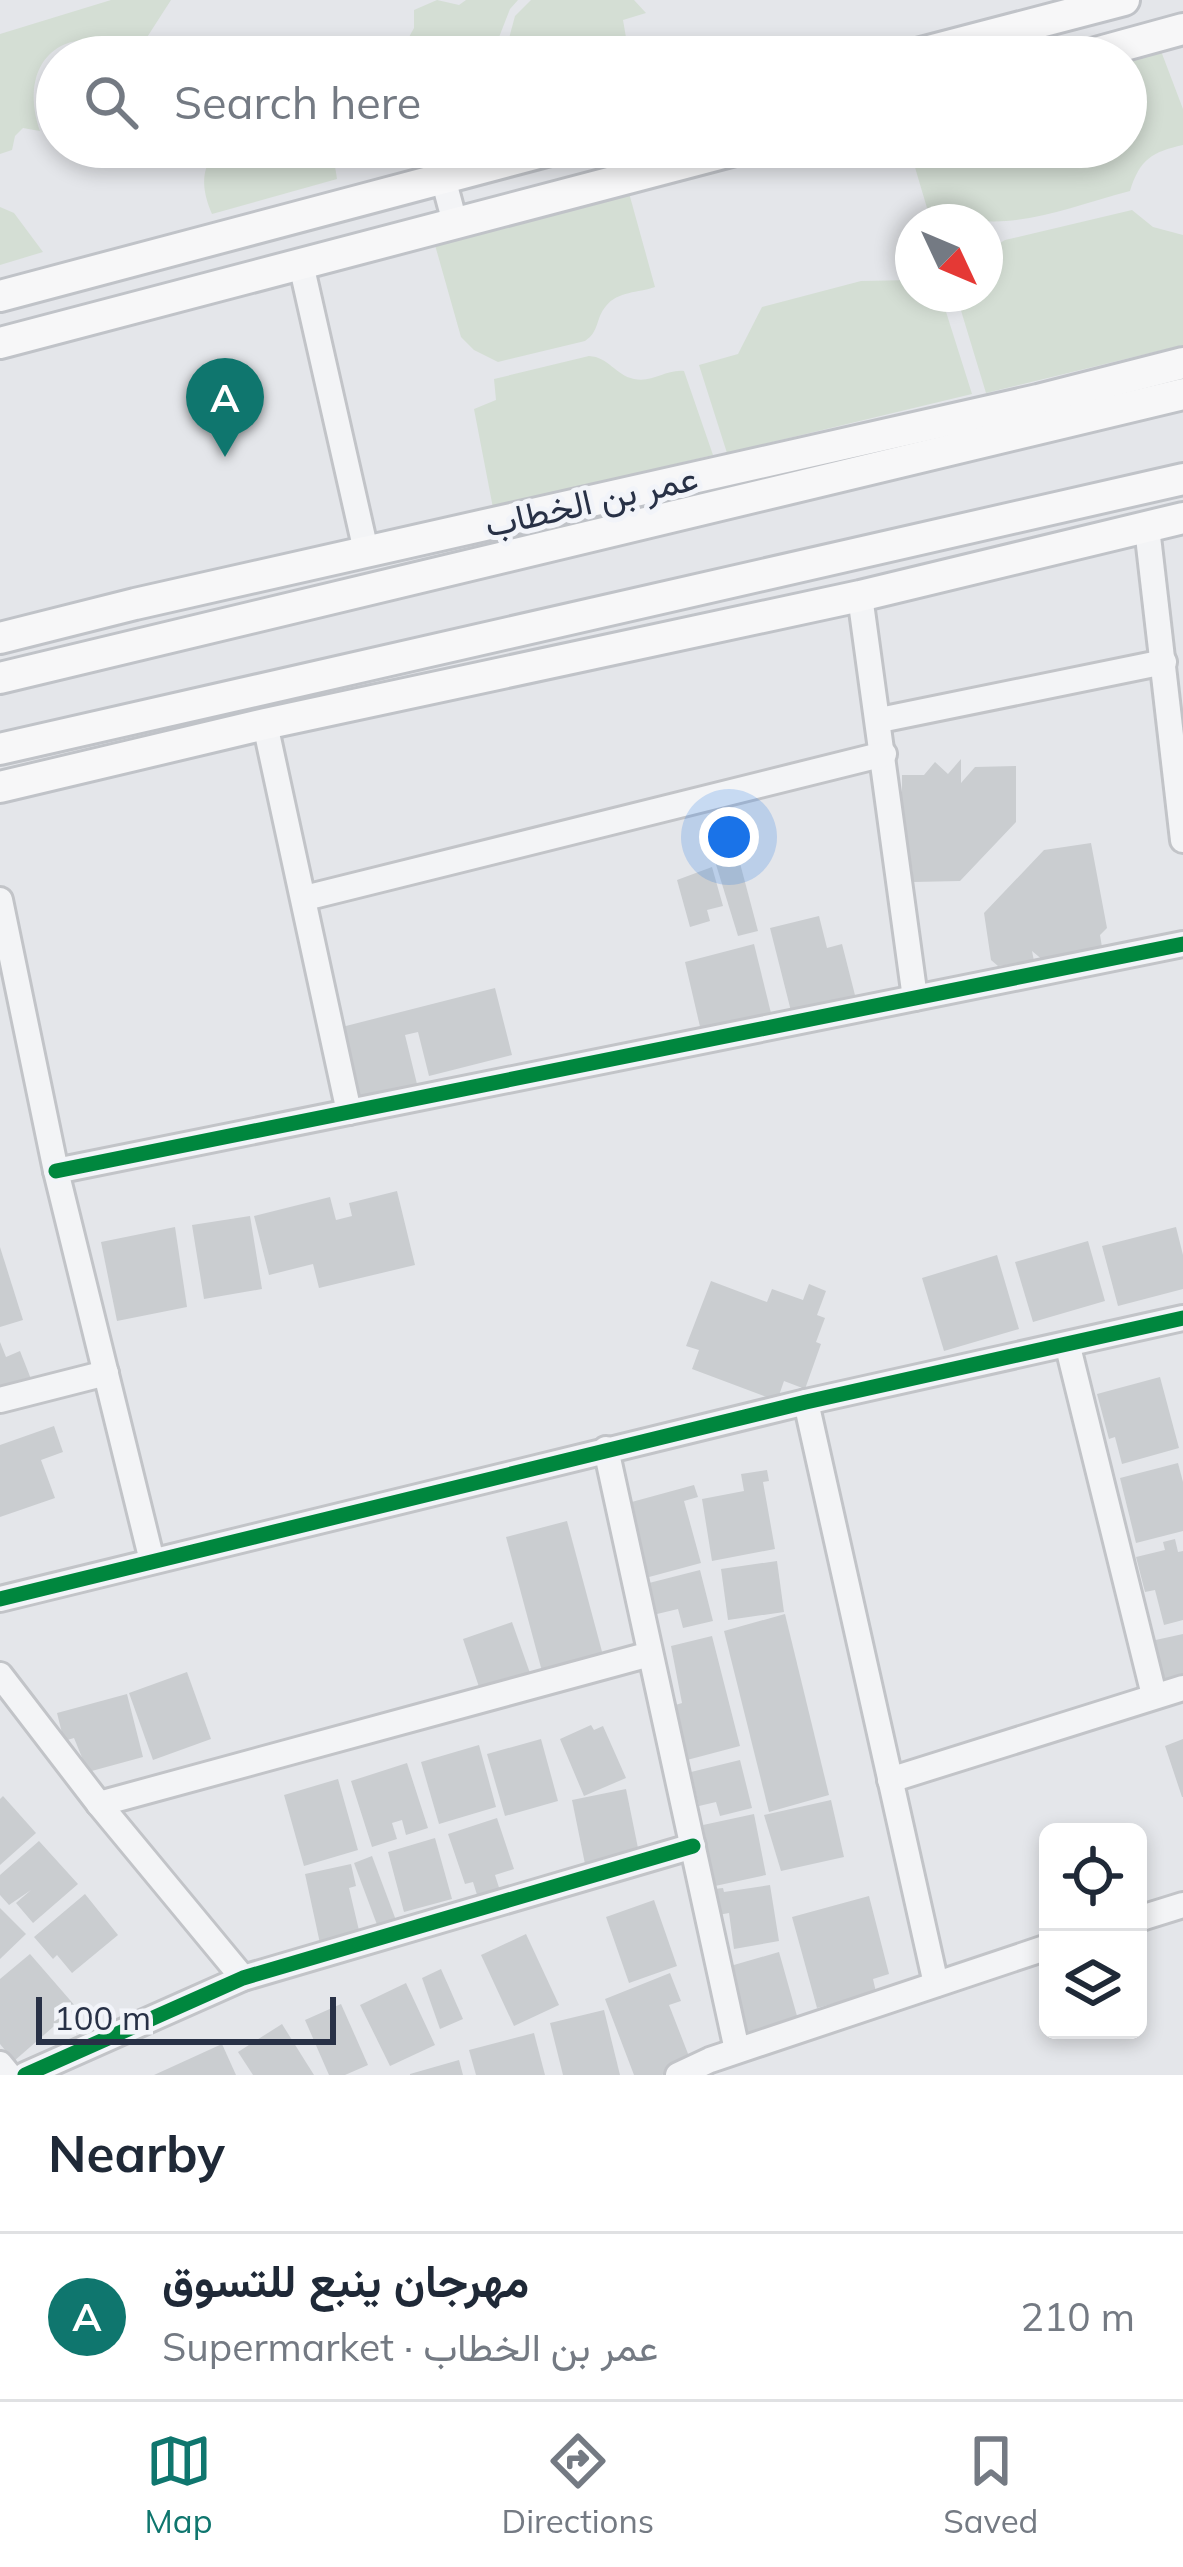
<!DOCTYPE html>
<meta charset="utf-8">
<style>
:root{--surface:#fff;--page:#f2f2f3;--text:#1f2937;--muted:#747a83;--line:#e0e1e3;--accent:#0f766e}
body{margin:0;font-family:Mulish,Vazirmatn,sans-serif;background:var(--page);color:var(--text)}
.controls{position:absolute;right:36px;bottom:36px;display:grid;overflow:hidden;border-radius:18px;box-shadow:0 6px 18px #0003}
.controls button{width:108px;height:108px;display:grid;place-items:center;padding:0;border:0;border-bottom:3px solid var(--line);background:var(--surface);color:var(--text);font:60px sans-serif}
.compass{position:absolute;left:895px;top:204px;width:108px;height:108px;border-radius:50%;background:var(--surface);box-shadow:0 6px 18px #0003;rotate:134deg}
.scale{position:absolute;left:36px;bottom:30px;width:300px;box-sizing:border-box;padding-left:12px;border:6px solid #283146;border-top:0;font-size:33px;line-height:42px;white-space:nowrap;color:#283146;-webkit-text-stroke:9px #f2f4f9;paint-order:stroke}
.you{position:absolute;left:729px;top:837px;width:42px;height:42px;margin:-30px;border:9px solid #fff;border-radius:50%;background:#1a73e8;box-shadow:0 0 0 18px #1a73e833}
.badge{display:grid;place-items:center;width:78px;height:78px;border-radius:50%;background:var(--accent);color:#fff;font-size:39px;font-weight:700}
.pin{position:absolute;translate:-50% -99px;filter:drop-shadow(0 3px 6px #0008)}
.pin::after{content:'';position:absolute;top:63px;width:42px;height:36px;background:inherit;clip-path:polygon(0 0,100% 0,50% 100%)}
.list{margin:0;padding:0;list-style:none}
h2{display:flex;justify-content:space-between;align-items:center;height:156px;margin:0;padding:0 48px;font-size:51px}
h2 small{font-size:39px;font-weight:400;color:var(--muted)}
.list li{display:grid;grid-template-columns:78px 1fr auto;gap:36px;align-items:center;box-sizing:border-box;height:168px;padding:0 48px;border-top:3px solid var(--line)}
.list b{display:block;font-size:45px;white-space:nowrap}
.list p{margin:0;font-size:39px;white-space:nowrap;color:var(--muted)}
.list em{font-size:39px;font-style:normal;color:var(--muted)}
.icon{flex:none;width:66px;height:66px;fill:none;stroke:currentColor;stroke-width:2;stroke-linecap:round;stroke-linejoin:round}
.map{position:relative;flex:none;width:1183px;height:2075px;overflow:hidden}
.search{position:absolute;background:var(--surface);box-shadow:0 6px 18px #0003;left:36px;right:36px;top:36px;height:132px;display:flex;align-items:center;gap:30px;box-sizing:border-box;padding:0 42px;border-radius:66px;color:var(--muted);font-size:45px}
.sheet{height:324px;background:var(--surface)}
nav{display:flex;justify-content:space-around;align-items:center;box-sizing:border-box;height:168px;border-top:3px solid var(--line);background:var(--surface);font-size:33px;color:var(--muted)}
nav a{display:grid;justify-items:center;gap:6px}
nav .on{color:var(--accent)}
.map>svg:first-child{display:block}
.green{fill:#d4ded4}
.building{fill:#cacdd0}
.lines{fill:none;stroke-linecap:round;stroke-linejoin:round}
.minor-casing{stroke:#c2c4c8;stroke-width:30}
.major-casing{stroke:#c0c3c8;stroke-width:36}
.minor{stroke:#f3f4f6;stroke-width:24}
.major{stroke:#f7f7f8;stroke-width:30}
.cycleway-casing{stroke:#f2f4f9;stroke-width:22}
.cycleway{stroke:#00873e;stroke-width:15}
.labels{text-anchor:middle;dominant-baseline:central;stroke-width:10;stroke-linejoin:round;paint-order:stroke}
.street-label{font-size:36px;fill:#283146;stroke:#f2f4f9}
</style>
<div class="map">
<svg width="1183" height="2075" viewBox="0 0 1183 2075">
<rect width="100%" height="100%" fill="#e4e6ea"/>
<g class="green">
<path d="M111,0H171L142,45L131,51C65,19 16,60 40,131L23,128L15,136L12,150L0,154V34Z"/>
<path d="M437,0L459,5L466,0H518L510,9L494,50L477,49L455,57H398L414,28V10Z"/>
<path d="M531,0H634L646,13L623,20L629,55L504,57L515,16Z"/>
<path d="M1161,51L1183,109V145C1152,152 1140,159 1130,191C1054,211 1003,238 927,208L909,147H1126V61Z"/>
<path d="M219,147H293L298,150L301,147H332L337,179L212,214C201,189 200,167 219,147Z"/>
<path d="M629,193L655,287C638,293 618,291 606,306C595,319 600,331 585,341L498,362L474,350L461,337L435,245Z"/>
<path d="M0,207L14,213L43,252L0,265Z"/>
<path d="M1132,210L1153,227L1183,235V345L986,393L956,294H985V252L1005,240Z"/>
<path d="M913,280V294L941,296L972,394L727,453L699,365L738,354L762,307L861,281Z"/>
<path d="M589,356C609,357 615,375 634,379C653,383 666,369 684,371L713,455L493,508L474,409L496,400L494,379Z"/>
</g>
<g class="building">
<path d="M961,759V783L975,767L1016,766V822L960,881L913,882L912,867L902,858V775H924L935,762L948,774Z"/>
<path d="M1091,843L1107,928L1100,935L1103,953L1044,961L1032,951L1034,961L998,966L991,960L984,913L1044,850Z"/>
<path d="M737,852L758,931L738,936L714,858Z"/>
<path d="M712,867L723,906L707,910L710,921L690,927L677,880Z"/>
<path d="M819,916L827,948L842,944L857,1003L793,1019L770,928Z"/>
<path d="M754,944L771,1013L701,1031L685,962Z"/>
<path d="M495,988L512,1055L429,1076L418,1032L405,1035L417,1084L355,1100L338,1028Z"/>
<path d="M397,1191L415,1265L319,1288L313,1264L269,1275L254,1216L330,1197L336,1220L352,1216L349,1203Z"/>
<path d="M250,1216L262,1289L204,1299L192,1225Z"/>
<path d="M175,1227L187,1307L117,1321L101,1242Z"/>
<path d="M1176,1227L1183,1255V1289L1118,1306L1102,1246Z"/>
<path d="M1088,1241L1105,1301L1033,1322L1015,1262Z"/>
<path d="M0,1247L23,1320L0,1327Z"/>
<path d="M997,1255L1019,1329L944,1351L922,1278Z"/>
<path d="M711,1281L767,1302L772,1289L803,1300L809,1284L826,1291L817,1315L825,1318L816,1342L821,1344L805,1389L784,1381L777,1401L692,1369L699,1350L686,1346Z"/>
<path d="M0,1342L6,1357L20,1351L31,1379L0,1392Z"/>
<path d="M1160,1377L1179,1448L1122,1464L1115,1437L1109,1439L1097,1394Z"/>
<path d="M54,1426L63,1452L41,1460L55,1498L0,1517V1445Z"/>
<path d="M1178,1463L1183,1482V1531L1136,1543L1120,1478Z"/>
<path d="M767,1470L769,1481L763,1482L775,1549L712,1561L702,1499L744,1491L741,1474Z"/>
<path d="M694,1485L698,1497L684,1501L701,1563L649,1577L628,1503Z"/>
<path d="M567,1521L604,1659L543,1675L506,1537Z"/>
<path d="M1175,1539L1178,1552L1183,1551V1620L1164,1625L1155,1590L1145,1592L1136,1557L1165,1550L1163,1542Z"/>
<path d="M777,1561L784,1612L728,1620L721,1569Z"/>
<path d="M700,1570L713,1621L683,1628L678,1609L657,1614L649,1583Z"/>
<path d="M785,1614L829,1795L769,1812L724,1631Z"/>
<path d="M512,1622L530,1673L480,1690L463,1639Z"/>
<path d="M1183,1634V1682L1161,1687L1151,1641Z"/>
<path d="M712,1636L740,1746L687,1760L672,1706L682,1703L671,1646Z"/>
<path d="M187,1672L211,1739L153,1760L129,1693Z"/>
<path d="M127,1694L143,1757L88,1772L74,1738L64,1741L57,1713Z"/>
<path d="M591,1725L594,1730L603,1726L626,1778L584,1796L560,1739Z"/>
<path d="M541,1739L558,1801L505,1816L487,1754Z"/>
<path d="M1183,1739V1797H1182L1165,1746Z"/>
<path d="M479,1745L496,1807L439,1824L421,1762Z"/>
<path d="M740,1760L752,1808L720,1816L716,1802L699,1806L691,1772Z"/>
<path d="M407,1763L428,1828L406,1835L402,1820L392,1823L397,1839L372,1847L351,1781Z"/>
<path d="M338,1779L358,1850L304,1866L284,1795Z"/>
<path d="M626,1789L639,1853L585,1864L572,1800Z"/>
<path d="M3,1796L36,1833L0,1865V1799Z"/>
<path d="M831,1800L844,1857L781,1871L764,1815Z"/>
<path d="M754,1814L766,1875L715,1886L703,1825Z"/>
<path d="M497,1818L514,1869L495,1875L501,1894L479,1901L473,1882L465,1884L448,1834Z"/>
<path d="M435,1838L452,1899L404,1912L388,1852Z"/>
<path d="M39,1841L78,1884L33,1923L16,1903L31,1890L9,1905L0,1895V1875Z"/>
<path d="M372,1856L397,1923L379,1930L354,1863Z"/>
<path d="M351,1864L356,1886L349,1888L361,1939L321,1948L305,1874Z"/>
<path d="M770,1885L779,1941L734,1949L729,1913L718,1915L714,1889L723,1888L724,1892Z"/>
<path d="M85,1894L118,1935L72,1973L57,1955L53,1959L34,1937Z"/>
<path d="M869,1896L889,1974L873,1979L876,1992L817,2008L792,1917Z"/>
<path d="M654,1900L677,1966L629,1983L606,1917Z"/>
<path d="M0,1908L26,1934L0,1959Z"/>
<path d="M526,1934L559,2005L514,2026L481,1955Z"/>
<path d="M779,1952L799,2023L748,2038L727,1967Z"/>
<path d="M30,1954L76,2007L14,2061L0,2044V1979Z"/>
<path d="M441,1969L463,2019L440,2029L422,1978Z"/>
<path d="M670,1973L681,2001L669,2005L692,2064L662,2075H634L605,1999Z"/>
<path d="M406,1983L435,2045L390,2066L360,2005Z"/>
<path d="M341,2004L368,2065L345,2075H329L305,2020Z"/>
<path d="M604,2010L620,2075H563L550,2023Z"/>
<path d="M282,2024L314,2075H253L238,2052Z"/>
<path d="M534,2033L545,2075H476L469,2050Z"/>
<path d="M222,2044L236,2075H154Z"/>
<path d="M459,2060L463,2075H410V2074Z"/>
</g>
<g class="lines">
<defs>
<g id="minor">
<path d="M443,178L455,223"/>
<path d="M301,264L366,551"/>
<path d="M1147,528L1183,840"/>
<path d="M860,596L915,998"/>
<path d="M880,720L1164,662"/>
<path d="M265,724L349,1112"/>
<path d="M305,898L884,754"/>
<path d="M0,900L56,1171L152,1561"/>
<path d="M56,1171L1183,944"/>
<path d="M1068,1347L1154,1695"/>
<path d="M0,1400L106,1373"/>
<path d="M806,1402L936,1984"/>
<path d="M606,1449L737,2050"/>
<path d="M0,1599L806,1402L1183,1318"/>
<path d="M0,1675L99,1804L243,1978"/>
<path d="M890,1780L1183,1688"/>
<path d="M99,1804L650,1654"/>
<path d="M1138,1919L1183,1905"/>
<path d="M0,2064L9,2075"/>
<path d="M25,2075L243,1978L693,1846"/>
<path d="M678,2075L710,2060L1048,1947"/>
</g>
<g id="major">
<path d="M906,57L1124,0"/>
<path d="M1081,57L1183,29"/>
<path d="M0,296L561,147"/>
<path d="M0,343L746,147"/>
<path d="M0,638L135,604L1038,400L1183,363"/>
<path d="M0,678L1183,394"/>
<path d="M0,749L1183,479"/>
<path d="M0,787L265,724L860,596L1183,518"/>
</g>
</defs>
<use href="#minor" class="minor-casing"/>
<use href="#major" class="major-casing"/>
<use href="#minor" class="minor"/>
<use href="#major" class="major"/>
<defs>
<g id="cycleway">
<path d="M56,1171L1183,944"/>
<path d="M0,1599L806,1402L1183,1318"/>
<path d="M25,2075L243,1978L693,1846"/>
</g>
</defs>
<use href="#cycleway" class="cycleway-casing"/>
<use href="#cycleway" class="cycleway"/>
</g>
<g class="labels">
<g class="street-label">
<text transform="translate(591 500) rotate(-13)">عمر بن الخطاب</text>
</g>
</g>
</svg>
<div class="controls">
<button><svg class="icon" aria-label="locate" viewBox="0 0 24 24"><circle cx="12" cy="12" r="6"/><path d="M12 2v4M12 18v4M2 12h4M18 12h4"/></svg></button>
<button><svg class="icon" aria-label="layers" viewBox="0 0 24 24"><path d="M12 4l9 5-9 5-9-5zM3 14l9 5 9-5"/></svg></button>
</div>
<svg class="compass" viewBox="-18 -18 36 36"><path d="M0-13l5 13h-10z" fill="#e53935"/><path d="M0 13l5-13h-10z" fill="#747a83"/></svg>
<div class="scale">100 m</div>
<div class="you"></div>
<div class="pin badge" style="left:225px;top:457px">A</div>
<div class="search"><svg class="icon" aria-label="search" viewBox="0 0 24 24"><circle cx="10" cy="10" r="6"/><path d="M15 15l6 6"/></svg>Search here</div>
</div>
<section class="sheet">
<h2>Nearby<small></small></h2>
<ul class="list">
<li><span class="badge">A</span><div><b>مهرجان ينبع للتسوق</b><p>Supermarket · عمر بن الخطاب</p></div><em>210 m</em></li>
</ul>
</section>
<nav>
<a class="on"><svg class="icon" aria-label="map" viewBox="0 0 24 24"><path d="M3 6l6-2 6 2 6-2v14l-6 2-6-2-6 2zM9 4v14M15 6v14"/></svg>Map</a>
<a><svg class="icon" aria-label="directions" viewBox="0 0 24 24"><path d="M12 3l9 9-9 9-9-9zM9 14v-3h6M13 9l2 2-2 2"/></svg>Directions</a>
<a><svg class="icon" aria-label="saved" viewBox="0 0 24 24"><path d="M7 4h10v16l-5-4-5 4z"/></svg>Saved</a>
</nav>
